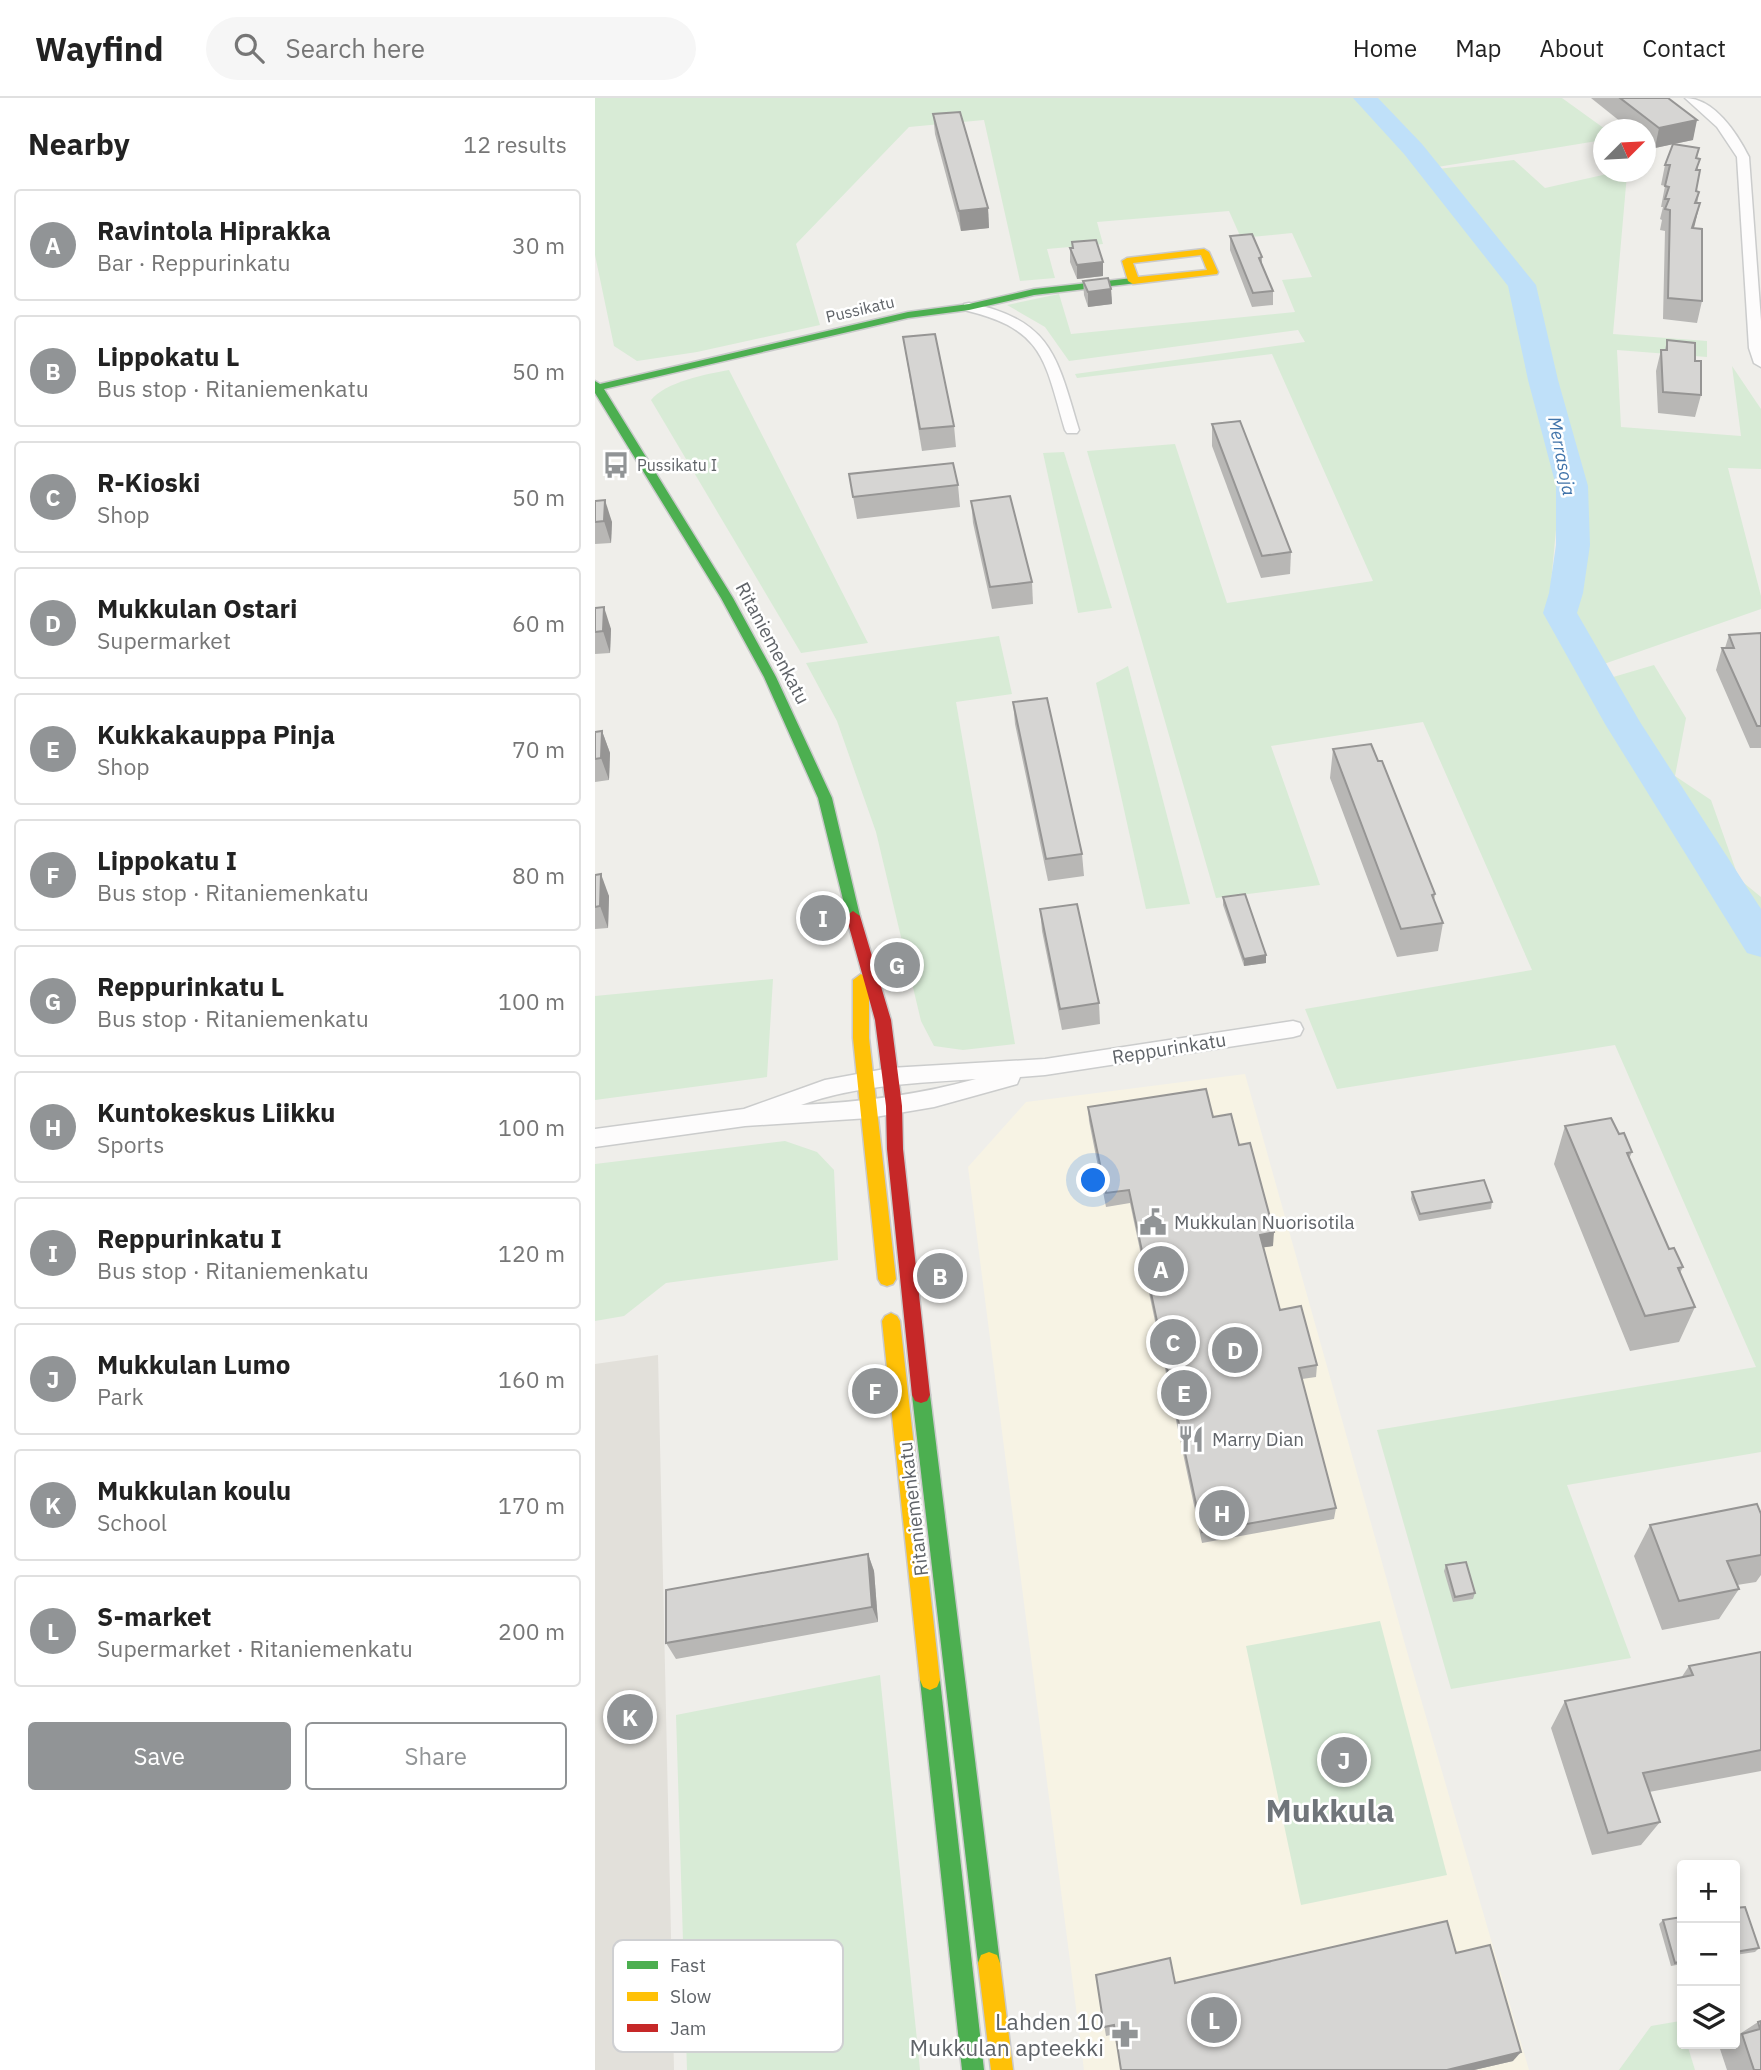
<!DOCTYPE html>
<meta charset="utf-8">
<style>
:root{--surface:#fff;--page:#f6f6f6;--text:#222;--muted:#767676;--line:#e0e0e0;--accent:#919496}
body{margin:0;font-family:"IBM Plex Sans",sans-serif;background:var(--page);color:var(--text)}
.controls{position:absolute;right:21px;bottom:21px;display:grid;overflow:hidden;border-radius:7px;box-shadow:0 4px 10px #0003}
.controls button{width:63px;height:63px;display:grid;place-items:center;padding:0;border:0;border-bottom:2px solid var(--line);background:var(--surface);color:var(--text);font:35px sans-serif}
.compass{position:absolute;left:998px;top:21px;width:63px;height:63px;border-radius:50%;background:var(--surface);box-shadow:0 4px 10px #0003;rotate:66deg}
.you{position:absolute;left:499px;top:1083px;width:24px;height:24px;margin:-18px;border:5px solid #fff;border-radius:50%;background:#1a73e8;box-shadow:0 0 0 10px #1a73e833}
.badge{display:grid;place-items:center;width:46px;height:46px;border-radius:50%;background:var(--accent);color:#fff;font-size:23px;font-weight:700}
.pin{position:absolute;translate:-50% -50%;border:4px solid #fff;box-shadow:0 2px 7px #0006}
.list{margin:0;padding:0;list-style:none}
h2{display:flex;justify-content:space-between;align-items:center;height:91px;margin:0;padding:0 28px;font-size:30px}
h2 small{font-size:23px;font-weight:400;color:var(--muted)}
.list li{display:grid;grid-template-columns:46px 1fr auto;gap:21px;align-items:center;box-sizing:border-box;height:112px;margin:0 14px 14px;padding:0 14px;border:2px solid var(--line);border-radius:7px}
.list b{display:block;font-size:26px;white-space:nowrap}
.list p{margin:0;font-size:23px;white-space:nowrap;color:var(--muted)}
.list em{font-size:23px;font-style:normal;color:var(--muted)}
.actions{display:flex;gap:14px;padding:21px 28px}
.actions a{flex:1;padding:16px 0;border:2px solid var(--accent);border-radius:7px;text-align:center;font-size:24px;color:var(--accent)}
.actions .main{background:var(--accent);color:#fff}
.icon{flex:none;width:38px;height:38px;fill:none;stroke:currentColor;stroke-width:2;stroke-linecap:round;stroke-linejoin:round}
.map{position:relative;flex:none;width:1166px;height:1972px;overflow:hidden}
header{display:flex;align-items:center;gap:42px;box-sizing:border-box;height:98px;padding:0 35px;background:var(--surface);border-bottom:2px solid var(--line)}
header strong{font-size:33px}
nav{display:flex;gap:38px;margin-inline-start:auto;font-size:24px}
.search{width:490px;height:63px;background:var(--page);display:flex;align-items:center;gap:18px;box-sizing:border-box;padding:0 24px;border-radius:38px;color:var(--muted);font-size:26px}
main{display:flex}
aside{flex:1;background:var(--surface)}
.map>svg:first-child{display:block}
.commercial{fill:#f7f3e4}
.education{fill:#e2e0da}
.green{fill:#d8ebd6}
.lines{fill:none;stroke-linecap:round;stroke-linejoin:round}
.river{fill:#bfe0f9;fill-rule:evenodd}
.street-casing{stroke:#cbcccc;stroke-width:3}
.fast-casing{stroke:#cacacb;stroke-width:3}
.slow-casing{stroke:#cacacb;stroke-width:3}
.jam-casing{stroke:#cacacb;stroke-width:3}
.street{fill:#fdfcfc;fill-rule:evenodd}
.fast{fill:#4caf50;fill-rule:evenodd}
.slow{fill:#ffc107;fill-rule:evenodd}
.jam{fill:#c62828;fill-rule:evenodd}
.wall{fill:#b8b7b5}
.shaded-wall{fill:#969594}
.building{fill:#d6d5d3;stroke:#969594;stroke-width:2}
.labels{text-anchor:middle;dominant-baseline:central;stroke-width:5;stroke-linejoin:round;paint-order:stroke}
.far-street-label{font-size:16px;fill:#5f6368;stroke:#fff}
.far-poi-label{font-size:16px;fill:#5f6368;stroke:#fff;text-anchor:start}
.far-water-label{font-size:18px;font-style:italic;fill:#4174aa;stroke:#fff}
.street-label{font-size:19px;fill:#5f6368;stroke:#fff}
.poi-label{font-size:19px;fill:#5f6368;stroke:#fff;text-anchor:start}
.near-poi-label{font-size:23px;fill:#5f6368;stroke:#fff;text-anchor:end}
.near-district-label{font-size:32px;font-weight:bold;fill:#70757a;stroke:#fff}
.key{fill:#fff;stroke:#cfd0d2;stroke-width:2}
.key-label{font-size:19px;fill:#5f6368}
</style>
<header>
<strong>Wayfind</strong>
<div class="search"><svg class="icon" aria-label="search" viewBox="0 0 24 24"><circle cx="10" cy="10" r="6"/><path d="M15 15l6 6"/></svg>Search here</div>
<nav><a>Home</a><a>Map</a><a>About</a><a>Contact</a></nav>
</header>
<main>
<aside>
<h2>Nearby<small>12 results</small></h2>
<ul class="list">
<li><span class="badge">A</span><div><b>Ravintola Hiprakka</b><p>Bar · Reppurinkatu</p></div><em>30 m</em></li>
<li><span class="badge">B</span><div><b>Lippokatu L</b><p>Bus stop · Ritaniemenkatu</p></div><em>50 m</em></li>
<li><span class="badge">C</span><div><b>R-Kioski</b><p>Shop</p></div><em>50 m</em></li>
<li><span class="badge">D</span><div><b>Mukkulan Ostari</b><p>Supermarket</p></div><em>60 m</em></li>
<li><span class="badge">E</span><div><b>Kukkakauppa Pinja</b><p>Shop</p></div><em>70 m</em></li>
<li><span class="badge">F</span><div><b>Lippokatu I</b><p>Bus stop · Ritaniemenkatu</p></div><em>80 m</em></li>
<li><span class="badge">G</span><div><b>Reppurinkatu L</b><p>Bus stop · Ritaniemenkatu</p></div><em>100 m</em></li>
<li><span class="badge">H</span><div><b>Kuntokeskus Liikku</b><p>Sports</p></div><em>100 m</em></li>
<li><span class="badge">I</span><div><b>Reppurinkatu I</b><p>Bus stop · Ritaniemenkatu</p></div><em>120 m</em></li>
<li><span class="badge">J</span><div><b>Mukkulan Lumo</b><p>Park</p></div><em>160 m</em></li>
<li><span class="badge">K</span><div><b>Mukkulan koulu</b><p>School</p></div><em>170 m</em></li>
<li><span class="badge">L</span><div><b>S-market</b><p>Supermarket · Ritaniemenkatu</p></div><em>200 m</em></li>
</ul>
<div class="actions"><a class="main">Save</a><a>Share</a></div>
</aside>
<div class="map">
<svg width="1166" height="1972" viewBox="0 0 1166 1972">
<rect width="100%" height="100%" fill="#efeeea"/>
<path class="commercial" d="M650,976L811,1550L934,1972H489L373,1069L431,1004Z"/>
<path class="education" d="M63,1257L79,1972H0V1266Z"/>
<g class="green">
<path d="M0,0H967L1010,31L1008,42L824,72L917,189L965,389L953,517L991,587L1059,567L1091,620L1080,678L1116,702L1144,781L1166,799V1354L972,1387L1036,1560L856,1591L782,1332L1161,1269L1020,947L742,991L710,911L937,872L828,624L676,648L725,787L621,800L492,353L580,346L632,505L778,483L677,256L482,280L480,276L710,244L703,232L474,263L450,229L412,207L464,196L476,236L700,214L687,182L717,179L697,135L646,140L634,113L502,124L508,146L452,151L460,180L425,183L389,22L314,29L201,146L225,227L102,254L42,263L19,248L0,157Z"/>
<path d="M919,62L950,90L1021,74L1032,76L1018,236L1112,243V259L1022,252L1026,329L1146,338L1137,268L1166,311V371L1133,370L1166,498V511L1006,567L975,514L987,416L986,388L935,185L843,71Z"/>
<path d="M134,272L273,545L206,555L56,302C70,284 112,276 134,272Z"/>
<path d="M469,354L517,510L483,515L448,355Z"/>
<path d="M404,538L417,596L361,604L420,946L368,952L339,948L326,923L281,734L242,623L211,565Z"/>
<path d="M533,568L595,806L551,811L501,585Z"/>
<path d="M178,881L172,979L0,1002V898Z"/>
<path d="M190,1043L222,1054L239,1072L243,1162L71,1185L29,1218L0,1223V1066Z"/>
<path d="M785,1523L852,1777L706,1807L651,1548Z"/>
<path d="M285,1577L325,1972H92L81,1617Z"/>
<path d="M1085,1923L1087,1946H1092L1100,1972H1024L1056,1928Z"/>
</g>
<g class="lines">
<path class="river" d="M758,0H783L827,46L941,187L963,282L993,388L995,447L988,495L982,515L1045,624L1166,811V859L1152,855L1010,626L948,515L954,495L961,447V388L933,282L913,188L809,56Z"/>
<defs>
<g id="street">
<path d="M1090,0C1119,0 1142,35 1154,59L1166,223V269L1159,265L1154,250L1142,59L1122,29Z"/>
<path d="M374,205C457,222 462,259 484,332L482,335H472L470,332C449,260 449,231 369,212V206Z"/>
<path d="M698,923L705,925L708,931L705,937L698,939L450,977L425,979L422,986L339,1009L274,1020L150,1028L0,1049V1031L149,1011L230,982L295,970L450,961ZM381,981C323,997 266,1004 206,1007C262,987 321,985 381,981Z"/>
</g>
<g id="fast">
<path d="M538,180L543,183L542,185L439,197L374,212L313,220L9,291L138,500L181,579L237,700L265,818L258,823L253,822L223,700L169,579L126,500L0,295V283L5,286L313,214L374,206L439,191Z"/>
<path d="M326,1289L332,1291L335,1297L405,1865L402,1873L394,1876L386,1873L383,1865L317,1297L320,1291Z"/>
<path d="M335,1572L342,1575L345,1582L389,1972H367L325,1582L328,1575Z"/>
</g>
<g id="slow">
<path d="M609,151L614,154L623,174L622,176L538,186L533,183L527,163L532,160ZM606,157L612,172L543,179L538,165Z"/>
<path d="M266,876L274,882V940L301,1181L298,1186L292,1188L286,1186L283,1181L258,940V882Z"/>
<path d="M296,1215L302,1218L305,1223L345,1582L342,1589L335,1592L328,1589L325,1582L287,1223L290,1218Z"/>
<path d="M394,1854L402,1857L405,1865L418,1972H396L383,1865L386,1857Z"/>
</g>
<path id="jam" d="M258,813L265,818L296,922L307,1008L308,1051L335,1297L332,1303L326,1305L320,1303L317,1297L292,1051L291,1008L280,922L251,818Z"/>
</defs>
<use href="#street" class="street-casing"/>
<use href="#fast" class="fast-casing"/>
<use href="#slow" class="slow-casing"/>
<use href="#jam" class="jam-casing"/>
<use href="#street" class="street"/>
<use href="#fast" class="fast"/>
<use href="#slow" class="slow"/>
<use href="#jam" class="jam"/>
</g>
<g class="wall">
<path d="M996,0H1073L1098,42L1078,46L1104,50L1102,60L1103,72L1101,93L1104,94L1099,130L1107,203L1102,225L1068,221L1070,133L1065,132L1067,122L1065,121L1068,109H1066L1070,88L1066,87L1070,67L1078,46L1060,50L1051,43V32H1036Z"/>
<path d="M338,16L393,110L394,130L366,133L340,36Z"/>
<path d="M635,138L667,159V166L678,193V207L657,209L635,152Z"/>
<path d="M477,144L508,178L482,181L475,164V150H477Z"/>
<path d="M488,183L516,191L517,206L493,209L489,197Z"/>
<path d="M308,239L359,328L361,349L327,353Z"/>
<path d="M1072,242L1100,263L1106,297L1100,319L1063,315L1061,273L1066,252H1070Z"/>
<path d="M617,326L696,454L695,476L666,480L617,348Z"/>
<path d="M254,376L363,387L365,409L262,421Z"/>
<path d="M0,403L17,424L16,445L0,446Z"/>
<path d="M376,403L437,484L438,506L397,511L378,425Z"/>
<path d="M0,510L16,531L15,555L0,556Z"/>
<path d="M1166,535V650H1155L1121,572L1127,550H1130L1134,537Z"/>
<path d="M418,604L487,756L489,778L453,783L420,626Z"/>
<path d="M7,633L15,655L14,682L0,684V634Z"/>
<path d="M738,651L840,796L839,803L848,825L843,853L802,859L735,680Z"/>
<path d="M0,777L14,798L13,830L0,831Z"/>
<path d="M628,799L671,857V865L649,868L628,807Z"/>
<path d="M445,811L504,905L505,926L467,932L447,833Z"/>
<path d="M493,1009L618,1019L644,1047L678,1148L668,1149L685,1212L722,1267L721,1279L707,1281L741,1410L739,1421L607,1445L535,1105L511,1109L494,1023Z"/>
<path d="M970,1028L1024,1036L1037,1054L1034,1061L1074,1151L1088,1169L1085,1175L1100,1209L1084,1244L1035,1253L959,1066Z"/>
<path d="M817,1094L897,1104L896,1111L824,1123L816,1101Z"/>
<path d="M1166,1416V1477L1161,1484L1142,1487L1144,1491L1124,1521L1067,1532L1039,1458L1055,1427Z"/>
<path d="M273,1456L279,1473L283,1524L81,1561L71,1545Z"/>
<path d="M851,1467L880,1495L878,1501L858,1504L849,1473Z"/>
<path d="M1166,1554V1673L1054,1694L1065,1724L1046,1747L997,1757L956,1630L970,1603L1086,1580L1094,1568Z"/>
<path d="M1140,1810L1164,1850L1160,1854L1140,1857Z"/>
<path d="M1087,1819V1866L1076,1868L1064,1826L1068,1822Z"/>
<path d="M861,1855L918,1963L879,1972H526L520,1936L511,1938L501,1877L580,1885Z"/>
<path d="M1166,1923V1972H1132L1125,1951L1132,1946H1140V1939L1163,1924Z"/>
</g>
<g class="shaded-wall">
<path d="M1102,22L1098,42L1060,50L1064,30Z"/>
<path d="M1105,105L1100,126L1092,151L1097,130Z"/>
<path d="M393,110L394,130L366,133L364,113Z"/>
<path d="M508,164V178L482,181V167Z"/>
<path d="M516,191L517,206L493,209V194Z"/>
<path d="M10,402L17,424L16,445L9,423Z"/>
<path d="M9,509L16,531L15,555L8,533Z"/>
<path d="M7,633L15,655L14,682L6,660Z"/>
<path d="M6,776L14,798L13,830L5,808Z"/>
<path d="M671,857V865L649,868V861Z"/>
<path d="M679,1134L678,1148L664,1150L665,1137Z"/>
<path d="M273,1456L279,1473L283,1524L277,1509Z"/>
<path d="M926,1954L918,1963L879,1972H852Z"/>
</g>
<g class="building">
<path d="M1025,0H1073L1102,22L1064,30Z"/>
<path d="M365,14L393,110L364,113L338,16Z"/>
<path d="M1078,46L1104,50L1101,60L1105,61L1101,72H1105L1101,93L1104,94L1100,105H1105L1097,130L1107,131V203L1073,200L1075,112L1070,111L1074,101H1070L1074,89L1070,88L1075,67H1070Z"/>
<path d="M657,136L667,159L664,160L678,193L658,195L635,138Z"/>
<path d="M501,142L508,164L482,167L475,150H478L477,144Z"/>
<path d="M513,180L516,191L493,194L488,183Z"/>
<path d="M340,236L359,328L325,331L308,239Z"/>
<path d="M1072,242L1100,245V263H1106V297L1068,294L1066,252H1072Z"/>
<path d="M645,323L696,454L667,458L617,326Z"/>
<path d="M358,365L363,387L258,399L254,376Z"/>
<path d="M415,398L437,484L395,489L376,403Z"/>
<path d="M10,402L9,423L0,424V403Z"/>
<path d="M9,509L8,533L0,534V510Z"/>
<path d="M1166,535V628H1162L1127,550H1139L1134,537Z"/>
<path d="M452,600L487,756L451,761L418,604Z"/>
<path d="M7,633L6,660L0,661V634Z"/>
<path d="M776,646L783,663H787L840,796L837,797L848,825L806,831L738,651Z"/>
<path d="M6,776L5,808L0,809V777Z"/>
<path d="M650,796L671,857L649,861L628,799Z"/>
<path d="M482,806L504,905L465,911L445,811Z"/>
<path d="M611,991L618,1019L636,1016L644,1047L655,1045L679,1134L665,1137L685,1212L706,1208L722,1267L704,1270L741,1410L607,1434L534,1092L511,1095L493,1009Z"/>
<path d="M1016,1020L1024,1036L1029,1035L1037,1054L1032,1055L1074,1151L1079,1150L1088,1169L1083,1170L1100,1209L1050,1218L970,1028Z"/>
<path d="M889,1082L897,1104L825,1116L817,1094Z"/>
<path d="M1162,1406L1166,1416V1457L1132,1463L1144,1491L1084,1503L1055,1427Z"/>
<path d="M273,1456L277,1509L71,1545V1492Z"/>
<path d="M871,1464L880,1495L860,1499L851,1467Z"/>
<path d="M1166,1554V1652L1048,1675L1065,1724L1013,1735L970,1603L1098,1577L1094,1568Z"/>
<path d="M1150,1809L1164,1850L1140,1854V1810Z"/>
<path d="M1087,1819V1863L1080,1865L1068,1822Z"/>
<path d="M852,1823L861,1855L895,1847L926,1954L852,1972H526L519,1927L509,1929L501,1877L575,1860L580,1885Z"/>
<path d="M1166,1923V1972H1159L1147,1936L1165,1931L1163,1924Z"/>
</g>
<defs>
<symbol id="bus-bare" viewBox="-9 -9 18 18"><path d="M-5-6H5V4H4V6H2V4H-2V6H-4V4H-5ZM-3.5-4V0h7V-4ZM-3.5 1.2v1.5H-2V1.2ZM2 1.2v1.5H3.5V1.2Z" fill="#919496" stroke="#fff" stroke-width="2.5" paint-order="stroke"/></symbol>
<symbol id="civic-bare" viewBox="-9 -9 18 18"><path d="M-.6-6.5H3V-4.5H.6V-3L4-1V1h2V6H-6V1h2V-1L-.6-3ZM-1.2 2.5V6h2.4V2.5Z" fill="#919496" stroke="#fff" stroke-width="2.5" paint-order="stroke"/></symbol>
<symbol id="restaurant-bare" viewBox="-9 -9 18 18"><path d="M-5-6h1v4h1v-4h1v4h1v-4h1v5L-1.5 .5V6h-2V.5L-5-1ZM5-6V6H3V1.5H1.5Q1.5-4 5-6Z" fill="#919496" stroke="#fff" stroke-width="2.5" paint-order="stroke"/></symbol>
<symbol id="pharmacy-bare" viewBox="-9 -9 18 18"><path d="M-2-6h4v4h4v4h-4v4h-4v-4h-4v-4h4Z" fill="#919496" stroke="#fff" stroke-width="2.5" paint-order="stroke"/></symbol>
</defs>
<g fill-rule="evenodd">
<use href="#bus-bare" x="2" y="348" width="38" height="38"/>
<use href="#civic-bare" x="539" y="1105" width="38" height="38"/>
<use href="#restaurant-bare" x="577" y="1322" width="38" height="38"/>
<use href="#pharmacy-bare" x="511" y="1917" width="38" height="38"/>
</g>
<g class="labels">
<g class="far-street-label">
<text transform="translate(265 211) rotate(-13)">Pussikatu</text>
</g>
<g class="far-poi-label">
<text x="42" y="367">Pussikatu I</text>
</g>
<g class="far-water-label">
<text transform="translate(967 358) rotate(79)">Merrasoja</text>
</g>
<g class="street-label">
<text transform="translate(178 545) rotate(62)">Ritaniemenkatu</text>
<text transform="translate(574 950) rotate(-9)">Reppurinkatu</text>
<text transform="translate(318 1411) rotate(-97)">Ritaniemenkatu</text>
</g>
<g class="poi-label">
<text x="579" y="1124">Mukkulan Nuorisotila</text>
<text x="617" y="1341">Marry Dian</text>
</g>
<g class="near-poi-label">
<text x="509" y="1923">Lahden 10<tspan x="509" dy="26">Mukkulan apteekki</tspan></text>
</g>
<g class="near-district-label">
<text x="735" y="1712">Mukkula</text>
</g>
</g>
<rect x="18" y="1842" width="230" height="112" rx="10" class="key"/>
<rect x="32" y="1863" width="31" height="8" fill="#4caf50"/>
<rect x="32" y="1894" width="31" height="9" fill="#ffc107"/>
<rect x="32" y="1926" width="31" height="8" fill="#c62828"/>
<g class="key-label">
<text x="75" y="1874">Fast</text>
<text x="75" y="1905">Slow</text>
<text x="75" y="1937">Jam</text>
</g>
</svg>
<div class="controls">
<button>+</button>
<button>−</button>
<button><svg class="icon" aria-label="layers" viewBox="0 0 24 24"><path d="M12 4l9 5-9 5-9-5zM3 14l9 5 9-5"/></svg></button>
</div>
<svg class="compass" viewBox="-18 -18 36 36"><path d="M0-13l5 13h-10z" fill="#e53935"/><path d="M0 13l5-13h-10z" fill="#767676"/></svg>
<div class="you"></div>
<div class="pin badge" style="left:566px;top:1171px">A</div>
<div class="pin badge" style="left:345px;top:1178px">B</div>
<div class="pin badge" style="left:578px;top:1244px">C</div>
<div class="pin badge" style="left:640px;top:1252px">D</div>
<div class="pin badge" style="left:589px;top:1295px">E</div>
<div class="pin badge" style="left:280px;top:1293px">F</div>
<div class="pin badge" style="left:302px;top:867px">G</div>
<div class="pin badge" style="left:627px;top:1415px">H</div>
<div class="pin badge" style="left:228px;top:820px">I</div>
<div class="pin badge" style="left:749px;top:1662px">J</div>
<div class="pin badge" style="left:35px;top:1619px">K</div>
<div class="pin badge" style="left:619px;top:1922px">L</div>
</div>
</main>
